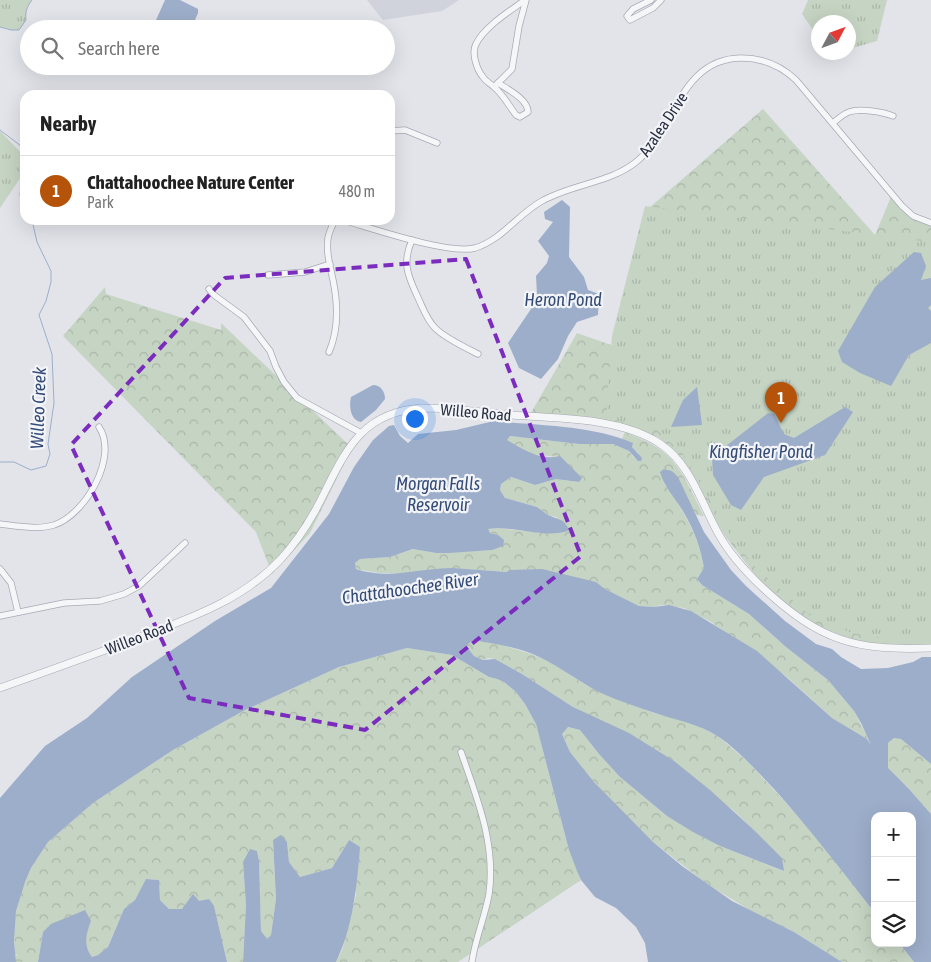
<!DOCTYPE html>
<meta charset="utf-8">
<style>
:root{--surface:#fff;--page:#f2f2f2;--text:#222;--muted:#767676;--line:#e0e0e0;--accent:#b45309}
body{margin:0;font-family:"Asap Condensed",sans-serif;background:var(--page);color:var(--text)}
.controls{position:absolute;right:15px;bottom:15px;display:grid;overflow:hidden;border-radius:10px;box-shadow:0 5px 20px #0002}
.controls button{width:45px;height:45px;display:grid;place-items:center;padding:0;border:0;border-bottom:1px solid var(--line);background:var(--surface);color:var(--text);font:25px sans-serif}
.compass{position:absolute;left:811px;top:15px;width:45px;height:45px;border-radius:50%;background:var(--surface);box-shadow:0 5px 20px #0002;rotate:49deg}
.you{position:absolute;left:414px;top:418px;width:18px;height:18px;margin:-12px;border:4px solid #fff;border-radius:50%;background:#1a73e8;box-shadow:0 0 0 8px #1a73e833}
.badge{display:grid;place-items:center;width:32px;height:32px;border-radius:50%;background:var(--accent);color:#fff;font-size:16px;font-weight:700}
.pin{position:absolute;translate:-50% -41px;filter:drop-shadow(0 1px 2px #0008)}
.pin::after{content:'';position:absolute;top:26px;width:18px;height:15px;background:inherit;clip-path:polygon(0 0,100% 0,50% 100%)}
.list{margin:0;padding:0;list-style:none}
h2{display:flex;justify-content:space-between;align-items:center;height:65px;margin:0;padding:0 20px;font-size:21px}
h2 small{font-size:16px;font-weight:400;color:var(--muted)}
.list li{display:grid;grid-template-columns:32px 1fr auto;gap:15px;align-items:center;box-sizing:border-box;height:70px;padding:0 20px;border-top:1px solid var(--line)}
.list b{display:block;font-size:19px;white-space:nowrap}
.list p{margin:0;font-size:16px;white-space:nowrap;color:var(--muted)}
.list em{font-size:16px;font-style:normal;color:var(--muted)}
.icon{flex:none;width:28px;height:28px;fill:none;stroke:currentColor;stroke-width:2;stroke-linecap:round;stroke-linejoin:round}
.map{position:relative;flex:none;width:931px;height:962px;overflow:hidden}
.search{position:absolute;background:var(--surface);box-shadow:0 5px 20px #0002;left:20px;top:20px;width:375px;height:55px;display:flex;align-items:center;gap:12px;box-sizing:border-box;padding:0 18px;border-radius:28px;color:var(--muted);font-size:19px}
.panel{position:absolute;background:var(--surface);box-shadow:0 5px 20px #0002;left:20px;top:90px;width:375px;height:135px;border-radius:15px}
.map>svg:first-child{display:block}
.built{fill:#d0d3dc}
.forest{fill:url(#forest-crowns)}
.park{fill:url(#park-tufts)}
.water{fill:#9daeca}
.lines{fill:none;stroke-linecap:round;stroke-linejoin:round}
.stream{stroke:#9daeca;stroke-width:1}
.minor-casing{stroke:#a7aab4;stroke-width:7}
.tertiary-casing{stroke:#a7aab4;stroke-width:8}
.minor{stroke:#f5f6f8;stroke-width:5.5}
.tertiary{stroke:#f5f6f8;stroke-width:7}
.marked{fill:none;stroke:#7b2cbf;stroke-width:4;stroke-dasharray:10 6;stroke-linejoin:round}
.labels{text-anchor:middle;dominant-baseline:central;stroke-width:4.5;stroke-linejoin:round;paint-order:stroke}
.street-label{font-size:16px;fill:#2a3042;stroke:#f2f4f8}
.water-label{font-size:18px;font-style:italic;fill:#344b77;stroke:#f2f4f8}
</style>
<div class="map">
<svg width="931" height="962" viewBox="0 0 931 962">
<defs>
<pattern id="forest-crowns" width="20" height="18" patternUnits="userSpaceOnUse" patternTransform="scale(1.25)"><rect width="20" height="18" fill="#c6d4c3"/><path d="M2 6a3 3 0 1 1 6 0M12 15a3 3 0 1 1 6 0" fill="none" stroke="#aab6a9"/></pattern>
<pattern id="park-tufts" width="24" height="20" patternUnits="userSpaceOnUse" patternTransform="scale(1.25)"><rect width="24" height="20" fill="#c6d4c3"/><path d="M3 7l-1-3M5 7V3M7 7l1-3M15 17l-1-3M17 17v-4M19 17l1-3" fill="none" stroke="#aab6a9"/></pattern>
</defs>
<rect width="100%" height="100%" fill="#e2e4ea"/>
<path class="built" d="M367,0H459L442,11L383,20Z"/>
<g class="forest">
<path d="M763,109L875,235L891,197L915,218L931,225V647L885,650L845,637L816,625L790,607L759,580L722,532L688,468L677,453L658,437L638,430L528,418L577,333L817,417L649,208Z"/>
<path d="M105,287L106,294L221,330V323L352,448L310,533L272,574L256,532L63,336Z"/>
<path d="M625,432C639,438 655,444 666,454C684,471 693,495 704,516L696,515L690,503L663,482C682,508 699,536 704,568L697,579L702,585L749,614L786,647L828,680L854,711L874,750L867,739L832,718L787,677L711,622L684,608L662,605L654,607L639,606L605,589L596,582L507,572L451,568L408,573H379L356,569L355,563L360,559L390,557L414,549L436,553L492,550L498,535L490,533L487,529C498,528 505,529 515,530C533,532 550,532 568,531L556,517L548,515L537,507L505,498L500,490L501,484L511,477L535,485L556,479L579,482L558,457L530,454L506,440L510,436L579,444H613L629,451L634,458L639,454L632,447V443L622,439Z"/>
<path d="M472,640L502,645L531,654L552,663L584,684L611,697L654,713L687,721L718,736L749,763L798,816L840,867L875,913V943H899L914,962H842L794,932L753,912L707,884L653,842L620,810L594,782L570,752L562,734L567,727L580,730L599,754L620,777L667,816L720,846L783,871L782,858L733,810L594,718L573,707L522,674L495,659L488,658L483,660L474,656L465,646Z"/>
<path d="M407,648L452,655L489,677L497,679L504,682L516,692L525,704L536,724L569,850L581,880L458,962H336L342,950L356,895L349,840L332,868L300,877L289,862L287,842L273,840L276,899L271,935L266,939L261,931L259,861L257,851L243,862L246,905L243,962H227L214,906L182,909H169L160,900L159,880L147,879L135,900L124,909L108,947L98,955L92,957C83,945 85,934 91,921L43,932L38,962H16L15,957L18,954L15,955L14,934L16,911L22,889L31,868L48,842L93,803L173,750L245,710L339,667Z"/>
<path d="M894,738L901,739L931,764V814L909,789L888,769V743Z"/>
</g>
<g class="park">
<path d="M0,0H32C27,6 25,12 26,20L19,30H11L0,27Z"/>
<path d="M808,0H887L877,41L849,49L848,22H818V37L802,14Z"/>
<path d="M0,131L24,156L23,174L0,208Z"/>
<path d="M645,206L931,242V638L903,641L852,633L806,612L754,566L732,538L683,454L656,429L606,418L612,336Z"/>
</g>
<g class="water">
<path d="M165,0H180L198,9V13L191,29H152Z"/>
<path d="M562,200L570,207L569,257L584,277L588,290L599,294L598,315L577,322L568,336L558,359L541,379L519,368L508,343L531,309L537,295L536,276L547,263L549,256L538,241L553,222L545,219L544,212Z"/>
<path d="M914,252L921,253L926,266L921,280L931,278V305L928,308L931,311V343L909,355L891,386L860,373L842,362L838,351L875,287Z"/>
<path d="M373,385C381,385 385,392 385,399L376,410L361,422C350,420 349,406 351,397Z"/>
<path d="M697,387L702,425L671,427L683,400Z"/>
<path d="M845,407L853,412L825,455L764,477L741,510L731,505L713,475L712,457L768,413L774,414L784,434L794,438Z"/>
<path d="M494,421C540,426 590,425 633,443L632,447L642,458L641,461H638L629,451L613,444H579L510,436L507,440C523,450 541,461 560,456L582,478L579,482L556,479L535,485L511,477L501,484L500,490L505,498L537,507L548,515L563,521L570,530C545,540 514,525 488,529L490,533L498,535L504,540L503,546L492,550L449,553H436L413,549L390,557L360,559L355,563L356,569C388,580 420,568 453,568C471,569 489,571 507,572L509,570L542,569L596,582L605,589L639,606L654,607L669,605L691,611L757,651L832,718L867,739L871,745L861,723L854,711L828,680L786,647L749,614L702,585L697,579L704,568C701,549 694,530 684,513C676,499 664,487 660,472L664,469L672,471L678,477L704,532L731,570L746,586L785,621L816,644L832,649L841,657L861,669L888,668L913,662L922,657H931V764L901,739L894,738L888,743V768L909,789L931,814V962H914L899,943H912V816H875V913C842,871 810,829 774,789C757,771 739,751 719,737C699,724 676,720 655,713C637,707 619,701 601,693C579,682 561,667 539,657C518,647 495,644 473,640L466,646L474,656L483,660L495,659L522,674L573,707L629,733L674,761L710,790L755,831L782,858L784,871L720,846L693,832L667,816L620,777L599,754L580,730L568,727L562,734L570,752L594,782L653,842L682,866L732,901L794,932L842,962H648L645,943L636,927L616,908L595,897L581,880L577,871L569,850L536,724L525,704L516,692L504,682L497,679L489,677L452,655L407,648L339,667L245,710L173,750L93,803L48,842L31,868L25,882L16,911L14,941L16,962H0V798L45,746L87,718L132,677L215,621L271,588L329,514L354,467L373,440L389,426L394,425L400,436L408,443L418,434L456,430Z"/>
<path d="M281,835L287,842L289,862L300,877L332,868L349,840L360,847C357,886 353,927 336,962H243L246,905L243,862L250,849L257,851L259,861L261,931L267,939L271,935L276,899L273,840Z"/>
<path d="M146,879L159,880L160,900L169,909H182L193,894L199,901L209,899L214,906L227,962H38L43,932L51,924L85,910L91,921C86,934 83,945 92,957L98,955L108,947L124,909L135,900Z"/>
</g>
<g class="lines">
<g class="stream">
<path d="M0,27L11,30H19L26,20C25,12 27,6 32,0"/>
<path d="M0,130L21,146L24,156L20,195L25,206"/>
<path d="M0,462H14L31,470L46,466L50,454L48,444L54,403L52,354L39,315L46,301L51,282V271L37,242L32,220"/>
</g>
<defs>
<g id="minor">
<path d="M651,0L633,9L627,16L630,20L653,8L661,0"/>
<path d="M498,83C507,89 528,99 528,112L520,117L516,115C509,106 503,94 494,87C490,83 486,82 483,77C477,70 471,53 476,44C484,27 510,11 525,0"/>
<path d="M496,85L512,69L519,26L526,0"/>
<path d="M833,123C838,119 843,114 849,112C860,108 883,112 893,116"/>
<path d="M390,131L405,130L437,143"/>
<path d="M343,220C371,228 449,255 475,248C502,240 518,214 542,201C572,184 610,183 636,162C675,131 679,59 741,58C763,58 780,65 796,80L902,206L913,216L931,223"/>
<path d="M412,240C401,265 409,278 420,302C424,311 428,321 435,328C445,338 466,348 478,354"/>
<path d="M268,275L305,272L330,264"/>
<path d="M209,289L214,295L244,317L270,351L276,367L284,382L297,398L361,433"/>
<path d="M329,352C339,329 338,304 333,280C330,266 326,252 328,238C329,232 332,226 335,220"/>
<path d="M0,524C17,526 37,530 54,525C85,515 119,457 99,427"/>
<path d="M0,569L11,583L18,612"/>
<path d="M0,616L64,603L100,601L124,594L139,586L185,543"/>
<path d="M461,752C477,798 496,844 489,894C485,917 475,939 472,962"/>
</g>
<path id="tertiary" d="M0,688C45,672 90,656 135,639C187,619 240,602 280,560C293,546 305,529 315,511C342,461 355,412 422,408C452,408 482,412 512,415C558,419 619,417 659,443C690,463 701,502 718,533C730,555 746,572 763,588C820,641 855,651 931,648"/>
</defs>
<use href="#minor" class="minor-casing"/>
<use href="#tertiary" class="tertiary-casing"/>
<use href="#minor" class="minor"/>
<use href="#tertiary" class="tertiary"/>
</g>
<path class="marked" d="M466,259L581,556L365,730L189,698L71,445L225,278Z"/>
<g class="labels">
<g class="street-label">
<text transform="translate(663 124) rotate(-56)">Azalea Drive</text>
<text transform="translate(476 412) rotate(5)">Willeo Road</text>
<text transform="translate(139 637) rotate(-21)">Willeo Road</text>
</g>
<g class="water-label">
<text x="563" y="299">Heron Pond</text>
<text transform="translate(38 408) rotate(-88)">Willeo Creek</text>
<text x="761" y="451">Kingfisher Pond</text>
<text x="438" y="483">Morgan Falls<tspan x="438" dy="21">Reservoir</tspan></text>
<text transform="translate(410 588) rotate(-8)">Chattahoochee River</text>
</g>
</g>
</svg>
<div class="controls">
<button>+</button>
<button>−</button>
<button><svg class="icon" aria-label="layers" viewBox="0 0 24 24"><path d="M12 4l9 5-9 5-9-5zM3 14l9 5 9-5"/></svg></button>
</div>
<svg class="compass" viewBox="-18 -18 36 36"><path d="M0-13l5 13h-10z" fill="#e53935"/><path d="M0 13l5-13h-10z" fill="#767676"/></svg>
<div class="you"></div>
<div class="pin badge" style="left:781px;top:423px">1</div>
<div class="search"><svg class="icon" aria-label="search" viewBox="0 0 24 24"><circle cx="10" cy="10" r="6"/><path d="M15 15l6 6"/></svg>Search here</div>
<section class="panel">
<h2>Nearby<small></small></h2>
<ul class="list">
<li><span class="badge">1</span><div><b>Chattahoochee Nature Center</b><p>Park</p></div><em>480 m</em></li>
</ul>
</section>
</div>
